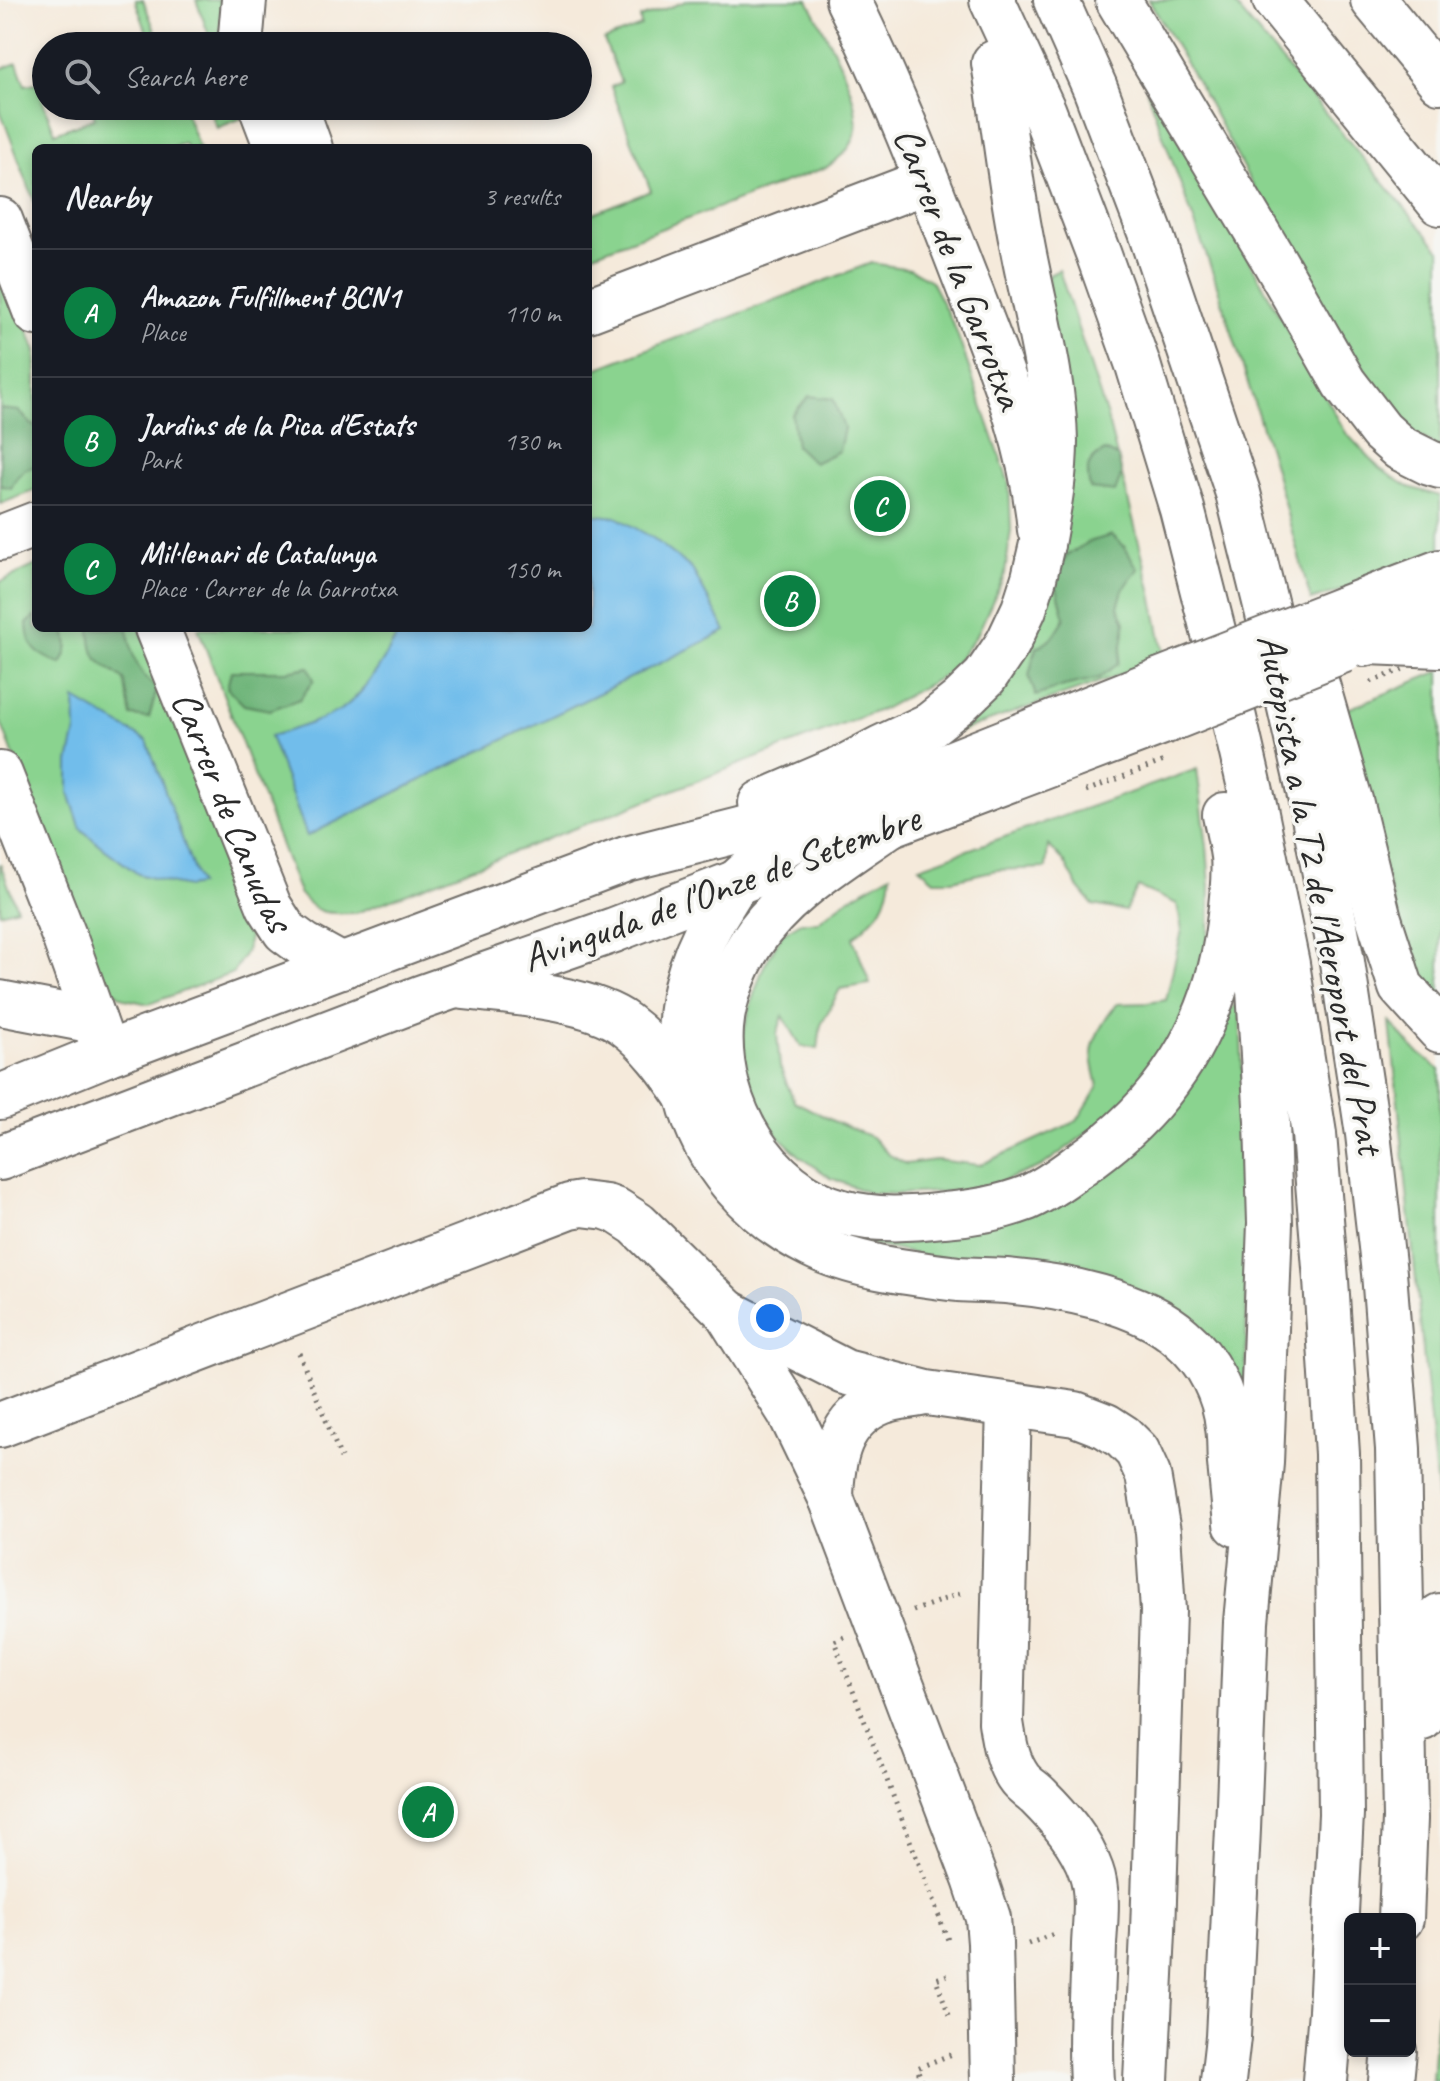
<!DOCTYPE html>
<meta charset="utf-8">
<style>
:root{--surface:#171b24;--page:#242831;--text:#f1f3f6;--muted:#9ea1a6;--line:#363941;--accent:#0b8043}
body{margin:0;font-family:Caveat,sans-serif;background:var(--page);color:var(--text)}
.controls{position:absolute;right:24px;bottom:24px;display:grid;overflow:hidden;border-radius:12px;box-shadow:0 4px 12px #0003}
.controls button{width:72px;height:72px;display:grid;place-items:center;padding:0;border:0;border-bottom:2px solid var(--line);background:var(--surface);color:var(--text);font:40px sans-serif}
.you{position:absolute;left:770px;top:1318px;width:28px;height:28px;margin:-20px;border:6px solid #fff;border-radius:50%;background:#1a73e8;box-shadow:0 0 0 12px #1a73e833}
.badge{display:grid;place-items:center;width:52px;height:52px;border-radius:50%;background:var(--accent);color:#fff;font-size:26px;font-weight:700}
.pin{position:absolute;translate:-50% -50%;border:4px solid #fff;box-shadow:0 2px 8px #0006}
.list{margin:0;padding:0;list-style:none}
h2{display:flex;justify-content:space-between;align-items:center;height:104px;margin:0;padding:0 32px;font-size:34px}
h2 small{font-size:26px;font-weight:400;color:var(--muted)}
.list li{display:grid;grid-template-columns:52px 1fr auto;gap:24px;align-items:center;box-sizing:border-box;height:128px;padding:0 32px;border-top:2px solid var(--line)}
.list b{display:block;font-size:30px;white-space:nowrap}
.list p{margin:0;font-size:26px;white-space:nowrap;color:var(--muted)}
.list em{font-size:26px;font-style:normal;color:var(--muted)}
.icon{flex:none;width:44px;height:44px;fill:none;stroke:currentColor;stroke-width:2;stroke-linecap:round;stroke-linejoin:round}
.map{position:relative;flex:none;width:1440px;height:2081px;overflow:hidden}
.search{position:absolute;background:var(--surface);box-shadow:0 4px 12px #0003;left:32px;top:32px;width:560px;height:88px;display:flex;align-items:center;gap:20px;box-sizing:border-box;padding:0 28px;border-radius:44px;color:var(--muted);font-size:30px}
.panel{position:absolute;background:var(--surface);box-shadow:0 4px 12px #0003;left:32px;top:144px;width:560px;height:488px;border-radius:12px}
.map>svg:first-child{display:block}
.green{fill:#8ad38f;stroke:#5a7f5d;stroke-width:2}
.forest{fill:#6fb57a;stroke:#4d7052;stroke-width:2}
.water{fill:#71bdeb;stroke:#4e748b;stroke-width:2}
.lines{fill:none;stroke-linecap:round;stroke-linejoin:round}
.minor-casing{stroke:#726e69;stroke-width:48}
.major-casing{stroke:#726e69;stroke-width:48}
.highway-casing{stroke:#726e69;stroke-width:48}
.path{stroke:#726e69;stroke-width:5;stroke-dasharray:2 6;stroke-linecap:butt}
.minor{stroke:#fff;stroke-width:44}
.major{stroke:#fff;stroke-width:44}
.highway{stroke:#fff;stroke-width:44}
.major-bridge-casing{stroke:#726e69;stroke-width:48;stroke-linecap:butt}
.path-bridge{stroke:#726e69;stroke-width:5;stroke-dasharray:2 6;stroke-linecap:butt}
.major-bridge{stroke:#fff;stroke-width:44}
.labels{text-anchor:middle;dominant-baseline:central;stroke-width:7;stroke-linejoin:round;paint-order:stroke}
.street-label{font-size:40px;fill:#2b2b2b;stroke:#f6f6f2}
</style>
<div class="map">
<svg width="1440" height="2081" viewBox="0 0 1440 2081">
<rect width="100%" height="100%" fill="#f6f6f2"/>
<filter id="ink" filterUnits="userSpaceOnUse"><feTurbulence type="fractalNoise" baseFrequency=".0125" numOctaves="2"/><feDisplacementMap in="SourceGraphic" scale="16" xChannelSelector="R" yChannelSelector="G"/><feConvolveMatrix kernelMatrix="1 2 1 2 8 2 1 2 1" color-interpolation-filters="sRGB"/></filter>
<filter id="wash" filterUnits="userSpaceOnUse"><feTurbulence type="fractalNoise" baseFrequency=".006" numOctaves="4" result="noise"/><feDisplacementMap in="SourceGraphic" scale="32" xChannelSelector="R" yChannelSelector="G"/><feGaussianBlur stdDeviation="1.8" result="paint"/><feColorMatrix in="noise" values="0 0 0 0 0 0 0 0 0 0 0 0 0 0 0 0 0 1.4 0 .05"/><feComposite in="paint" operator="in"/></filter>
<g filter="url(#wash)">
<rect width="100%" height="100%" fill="#f5eadb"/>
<g class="green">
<path d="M135,0H143L161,46H152Z"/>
<path d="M196,0H221L220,46H213Z"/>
<path d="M689,0H808C824,32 865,100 855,135C851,150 839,158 827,167L588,256V215L651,191L611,87L621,82L604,40L641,26L640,18Z"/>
<path d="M1149,0H1231L1440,250V448L1402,426L1298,271L1205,96Z"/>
<path d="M17,63L25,85L36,83L55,133L95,118L91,106H183L199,148H187L184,143L171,148H36V206L0,110V69Z"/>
<path d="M1147,92L1158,99L1346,433L1380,469L1409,487L1440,496V559L1311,600L1271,456L1214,276Z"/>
<path d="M208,106H237L242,118L217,128Z"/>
<path d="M0,256L36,351V490L0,504Z"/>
<path d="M871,263L910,269L931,281L955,328L1009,483L1011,530L1005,574L978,633L948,673L885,708L356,913C328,913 318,917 299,893L198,628H588V372Z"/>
<path d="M1059,270L1107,417L1151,589L1165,659L938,739L1024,652L1049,275Z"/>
<path d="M36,565V628H140L248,909L251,928L246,951L233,973L149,1004L125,999L102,984L0,720V582Z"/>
<path d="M1440,671V1005L1415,974L1338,713Z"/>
<path d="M1197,769L1207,846L1210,886L1209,935L1183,1019L1162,1054L1134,1090L1109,1117L1042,1166L1003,1181L959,1191L895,1194L869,1193L831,1178L801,1157L775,1133L757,1102L746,1069L743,1035L752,1000L763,968L782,934L801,922H817L848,899L891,874C888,909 877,915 853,938L870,984L840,989L821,1025L818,1049L801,1046L783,1016L777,1034L780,1067L794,1101L837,1123L872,1137L888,1154L906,1164L936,1160L980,1165L1077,1121L1098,1087C1096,1076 1092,1063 1092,1053C1093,1037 1107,1016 1117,1004L1147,1003L1166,1000L1182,930L1177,904L1138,887L1125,911L1093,905L1078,887L1064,861L1048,845L1046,868L996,870L953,880H934L919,867Z"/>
<path d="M0,863L17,908L0,913Z"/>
<path d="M1236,1004H1239L1240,1008L1247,1189L1246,1375L1244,1380H1237L1226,1358L916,1254L862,1243L831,1231L833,1223L1110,1169L1138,1148L1173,1110L1211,1046L1231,1009Z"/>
<path d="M1390,1022L1414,1049L1440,1070V1495L1438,1501Z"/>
<path d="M1440,1968V2081H1432Z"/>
</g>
<g class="forest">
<path d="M809,396L833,399L844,428L839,451L814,463L796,446L792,415Z"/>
<path d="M0,409L19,411L32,425L36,427V467C22,467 17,477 11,488L0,485Z"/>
<path d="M1105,451L1118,457L1122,474L1115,492L1090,489C1086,469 1085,461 1105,451Z"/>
<path d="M1112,535L1124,546L1138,569L1123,590L1118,607L1125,622L1123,640L1118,664L1099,678L1064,686L1036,696L1029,676L1036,648L1053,637L1065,618L1057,588L1051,583L1067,555L1089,542Z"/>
<path d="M36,615V628H63C70,642 69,651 61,664C38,655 28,650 27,624Z"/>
<path d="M90,628L128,629C131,655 137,672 157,689L149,718L131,716L124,680C98,659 92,665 90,628Z"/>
<path d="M309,667L314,680L300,699L270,710L244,705L227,688L231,671H287Z"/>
</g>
<g class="water">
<path d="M588,514L616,517L653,538L692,569L726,631L307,836L270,736C290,731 330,718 346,706C369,688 388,653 401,628H588Z"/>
<path d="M75,699L147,741L199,885L188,887L173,884L138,874L103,848L81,829L69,793V762L76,730Z"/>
</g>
</g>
<g filter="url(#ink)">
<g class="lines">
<defs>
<g id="minor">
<path d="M848,0C892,89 928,182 964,275C996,358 1032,440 1040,530"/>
<path d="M1275,0L1440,203"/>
<path d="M1373,0L1440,81"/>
<path d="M240,46L244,0"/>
<path d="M261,106L277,148"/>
<path d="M295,106L310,148"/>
<path d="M0,220L36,313"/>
<path d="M588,310L927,181"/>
<path d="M0,538L36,524"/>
<path id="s1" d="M157,628L269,906L285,931L304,945L342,966"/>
<path d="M0,774L64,936L106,1054"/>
<path d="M0,1003L94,1021"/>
<path d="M727,1312L845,1372L927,1393L1075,1414L1106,1426L1123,1437L1137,1451L1148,1475L1158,1532L1163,1611L1153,1932L1146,2081"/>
<path d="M1009,1405L1001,1722C1004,1742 1007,1763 1020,1780C1025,1786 1033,1791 1038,1796C1060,1818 1081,1842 1091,1871C1099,1893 1095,1922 1094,1945C1093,1990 1089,2036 1092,2081"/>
<path d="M0,1425L570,1206L582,1204L606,1207L617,1211L637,1224L726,1311L790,1413L831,1498L975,1879L988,1918L990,1943L993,2081"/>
<path d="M831,1498C832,1458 839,1419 881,1402C894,1397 911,1396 924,1393"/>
</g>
<g id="major">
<path d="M1343,609L1440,572"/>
<path d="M1364,644L1440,615"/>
<path d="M761,803L847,766L881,748L930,725L959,702L985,677L1008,643L1024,609L1034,578L1042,544"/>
<path d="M852,839L1168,720"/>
<path d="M0,1097L106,1054L626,859L859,800L1161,680"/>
<path d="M0,1158L420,998L614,930L758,874"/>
</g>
<g id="highway">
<path d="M992,0L1044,112L1098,253L1138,365L1182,509L1221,662L1255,809L1287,964L1314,1134L1326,1280L1337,1454L1341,1814L1331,2011L1325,2081"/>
<path d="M1056,0L1095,88L1150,232L1238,493L1276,646L1310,796L1342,962L1368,1134L1384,1273L1398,1449L1405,1819L1401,1919"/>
<path d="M1118,0L1272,257L1344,383L1381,431L1400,448L1430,463L1440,466"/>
<path d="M994,63C1004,123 1010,184 1022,244C1034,309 1054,375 1055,442C1055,476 1048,511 1042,544"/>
<path d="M1301,629L1350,800L1379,919L1401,987L1440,1030"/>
<path d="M1368,642L1440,645"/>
<path d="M859,800C818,825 773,847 738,881C733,886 729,894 725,900C698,941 677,993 681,1043C682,1060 683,1079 688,1097C705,1163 751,1215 811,1245C855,1267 910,1273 958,1279C974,1280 990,1280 1006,1281C1062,1286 1140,1300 1182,1338C1208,1360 1225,1394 1228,1427C1230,1439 1229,1451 1230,1463C1232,1484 1234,1504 1236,1524"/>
<path d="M888,826C840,860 783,893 751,943C735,968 723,1000 721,1028C716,1105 765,1191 842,1212C875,1221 910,1219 944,1215C971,1213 1001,1208 1027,1198C1045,1190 1062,1178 1078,1166C1165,1107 1216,1028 1229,923C1232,901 1235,878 1233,856C1231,842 1228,828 1225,815"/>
<path d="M455,986C503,992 587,996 625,1024C651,1043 669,1069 687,1095"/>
<path d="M1422,1718L1440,1616"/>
<path d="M1223,2081L1228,2037L1238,1829L1246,1622L1261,1463L1270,1223L1267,1121L1259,990L1244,896"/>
<path d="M1391,2081L1394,2051"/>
</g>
</defs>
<use href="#minor" class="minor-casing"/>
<use href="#major" class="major-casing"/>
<use href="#highway" class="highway-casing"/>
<g class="path">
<path d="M299,1353L341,1458"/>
<path d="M913,1611L964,1592"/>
<path d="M844,1637L834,1641L948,1940"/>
<path d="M1028,1944L1056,1933"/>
<path d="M949,2015L936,1979L951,1974"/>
<path d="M922,2081L917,2068L955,2053"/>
</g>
<use href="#minor" class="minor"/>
<use href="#major" class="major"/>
<use href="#highway" class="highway"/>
<defs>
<g id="major-bridge">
<path d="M1161,680L1343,609"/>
<path d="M1168,720L1344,650"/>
</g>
</defs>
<use href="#major-bridge" class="major-bridge-casing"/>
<g class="path-bridge">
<path d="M1371,682L1404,669"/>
<path d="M1086,791L1164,761"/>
</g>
<use href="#major-bridge" class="major-bridge"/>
</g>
</g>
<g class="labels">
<g class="street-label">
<text transform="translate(959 268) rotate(69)">Carrer de la Garrotxa</text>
<text stroke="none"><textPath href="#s1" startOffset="198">Carrer de Canudas</textPath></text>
<text transform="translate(721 888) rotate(-20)">Avinguda de l'Onze de Setembre</text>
<text transform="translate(1321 894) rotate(79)">Autopista a la T2 de l'Aeroport del Prat</text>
</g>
</g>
</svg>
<div class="controls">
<button>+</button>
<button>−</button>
</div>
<div class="you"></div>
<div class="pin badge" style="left:428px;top:1812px">A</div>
<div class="pin badge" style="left:790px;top:601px">B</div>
<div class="pin badge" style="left:880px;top:506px">C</div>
<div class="search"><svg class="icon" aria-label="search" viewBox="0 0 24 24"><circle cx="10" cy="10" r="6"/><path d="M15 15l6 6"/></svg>Search here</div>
<section class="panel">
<h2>Nearby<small>3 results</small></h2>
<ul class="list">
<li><span class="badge">A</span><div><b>Amazon Fulfillment BCN1</b><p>Place</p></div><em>110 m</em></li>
<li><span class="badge">B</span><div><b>Jardins de la Pica d'Estats</b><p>Park</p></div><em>130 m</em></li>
<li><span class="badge">C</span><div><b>Mil·lenari de Catalunya</b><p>Place · Carrer de la Garrotxa</p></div><em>150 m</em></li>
</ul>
</section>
</div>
